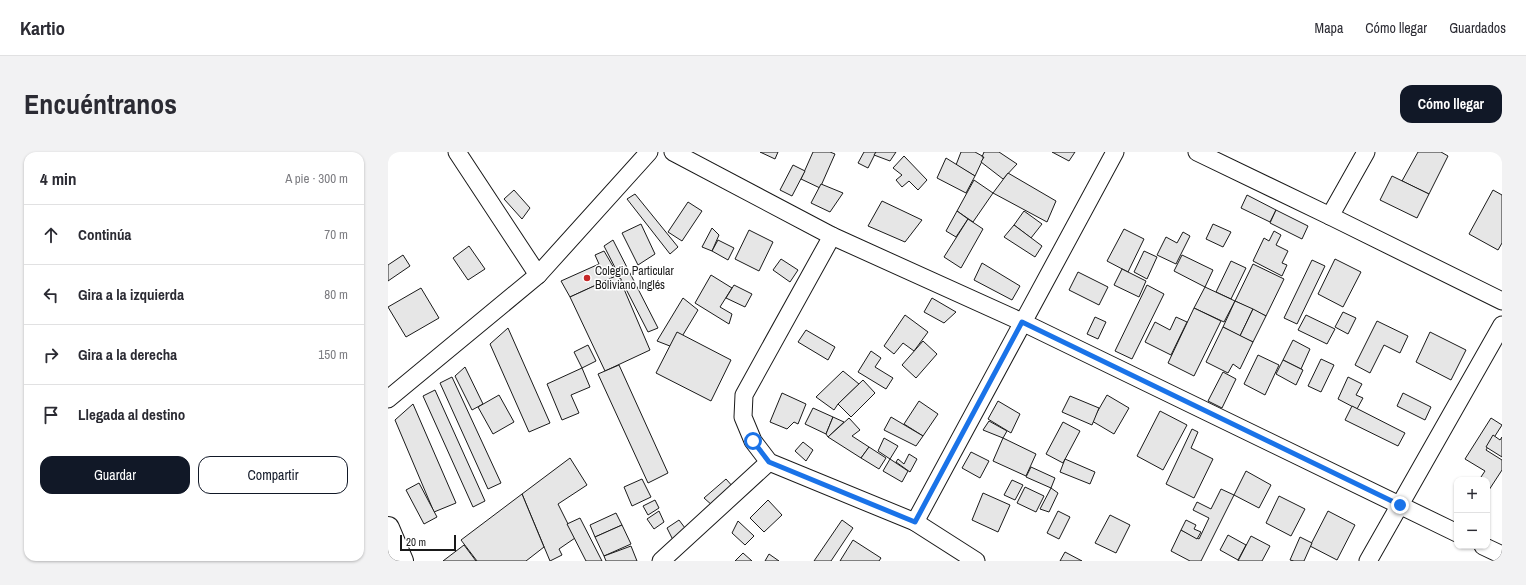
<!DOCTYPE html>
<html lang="es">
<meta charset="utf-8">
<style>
:root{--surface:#fff;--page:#f2f2f3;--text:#2b2b33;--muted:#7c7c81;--line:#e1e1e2;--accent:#111827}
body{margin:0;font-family:"Archivo Narrow",sans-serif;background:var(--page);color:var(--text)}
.controls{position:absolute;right:12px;bottom:12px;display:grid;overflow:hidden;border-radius:8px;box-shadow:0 1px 3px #0004}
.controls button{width:36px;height:36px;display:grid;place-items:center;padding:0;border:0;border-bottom:1px solid var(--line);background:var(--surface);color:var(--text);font:20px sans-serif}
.scale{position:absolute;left:12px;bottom:10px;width:56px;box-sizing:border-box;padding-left:4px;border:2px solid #1a1a1a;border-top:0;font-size:11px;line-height:14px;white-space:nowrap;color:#1a1a1a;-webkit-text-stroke:3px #fff;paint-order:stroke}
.stop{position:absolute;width:12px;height:12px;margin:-9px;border:3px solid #1a73e8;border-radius:50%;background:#fff}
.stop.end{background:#1a73e8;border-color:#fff;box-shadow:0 1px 4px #0008}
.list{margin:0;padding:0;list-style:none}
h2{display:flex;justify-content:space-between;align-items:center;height:52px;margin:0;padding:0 16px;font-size:17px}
h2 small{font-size:13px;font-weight:400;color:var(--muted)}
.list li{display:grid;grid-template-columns:26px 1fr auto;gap:12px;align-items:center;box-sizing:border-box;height:60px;padding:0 16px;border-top:1px solid var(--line)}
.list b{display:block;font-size:15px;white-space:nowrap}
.list em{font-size:13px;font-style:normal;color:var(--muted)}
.actions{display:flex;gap:8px;padding:12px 16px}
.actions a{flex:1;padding:9px 0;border:1px solid var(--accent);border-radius:12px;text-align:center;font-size:14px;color:var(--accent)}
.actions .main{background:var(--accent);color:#fff}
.icon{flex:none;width:22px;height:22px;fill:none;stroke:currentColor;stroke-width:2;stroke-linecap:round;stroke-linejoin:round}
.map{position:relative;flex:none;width:1114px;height:409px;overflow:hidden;border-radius:12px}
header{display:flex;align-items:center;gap:24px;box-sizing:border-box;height:56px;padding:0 20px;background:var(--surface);border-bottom:1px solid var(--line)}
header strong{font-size:19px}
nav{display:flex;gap:22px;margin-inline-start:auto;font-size:14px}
.intro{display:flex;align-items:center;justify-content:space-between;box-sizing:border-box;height:96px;padding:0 24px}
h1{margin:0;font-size:28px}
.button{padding:10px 18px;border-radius:12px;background:var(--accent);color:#fff;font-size:14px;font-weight:700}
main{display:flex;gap:24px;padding:0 24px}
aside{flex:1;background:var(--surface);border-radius:12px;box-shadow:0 1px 3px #0004}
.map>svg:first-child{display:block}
.building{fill:#e6e6e6;stroke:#1a1a1a}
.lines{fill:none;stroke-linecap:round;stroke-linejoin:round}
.street-casing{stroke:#1a1a1a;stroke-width:19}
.secondary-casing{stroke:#1a1a1a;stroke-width:24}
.street{stroke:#fff;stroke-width:17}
.secondary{stroke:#fff;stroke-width:22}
.route{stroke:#1a73e8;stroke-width:5}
.poi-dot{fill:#c62828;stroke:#fff;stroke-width:1.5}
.labels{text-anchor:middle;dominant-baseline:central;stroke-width:3;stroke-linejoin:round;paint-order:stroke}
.poi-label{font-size:12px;fill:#1a1a1a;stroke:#fff;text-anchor:start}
</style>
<header>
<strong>Kartio</strong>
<nav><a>Mapa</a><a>Cómo llegar</a><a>Guardados</a></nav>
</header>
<div class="intro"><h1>Encuéntranos</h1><a class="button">Cómo llegar</a></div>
<main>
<aside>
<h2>4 min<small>A pie · 300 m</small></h2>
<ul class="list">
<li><svg class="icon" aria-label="ahead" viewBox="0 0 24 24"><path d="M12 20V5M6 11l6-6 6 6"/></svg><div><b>Continúa</b></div><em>70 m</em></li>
<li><svg class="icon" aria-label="left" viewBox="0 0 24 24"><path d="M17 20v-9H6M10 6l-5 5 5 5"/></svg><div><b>Gira a la izquierda</b></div><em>80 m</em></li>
<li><svg class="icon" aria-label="right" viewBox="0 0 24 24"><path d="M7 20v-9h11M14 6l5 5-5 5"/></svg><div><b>Gira a la derecha</b></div><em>150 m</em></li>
<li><svg class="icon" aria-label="arrive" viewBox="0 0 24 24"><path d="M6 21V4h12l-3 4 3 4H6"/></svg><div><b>Llegada al destino</b></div></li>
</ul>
<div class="actions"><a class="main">Guardar</a><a>Compartir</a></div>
</aside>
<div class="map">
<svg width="1114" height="409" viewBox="0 0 1114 409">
<rect width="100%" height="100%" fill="#fff"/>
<g class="building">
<path d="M372,0H390L387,7Z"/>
<path d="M425,0H442L447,2L432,36L413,27Z"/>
<path d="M476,0H488L480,16L470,11Z"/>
<path d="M488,0H508L502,9L486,3Z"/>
<path d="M573,0H587L596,5L587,24L568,13Z"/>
<path d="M596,0H611L629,12L615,27L593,10L596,5H594Z"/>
<path d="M664,0H687L681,9Z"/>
<path d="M1030,0H1053L1060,4L1041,42L1014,29Z"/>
<path d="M516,4L539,28L530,38L521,29L514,35L508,28L514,23L505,16Z"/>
<path d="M558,6L587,24L578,41L549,26Z"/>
<path d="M405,13L417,19L404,44L392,38Z"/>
<path d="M620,21L668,49L659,70L605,41Z"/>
<path d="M1004,24L1041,42L1029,66L992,48Z"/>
<path d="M586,28L605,41L585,70L569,59Z"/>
<path d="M433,32L455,41L442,60L423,51Z"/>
<path d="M126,38L142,56L134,67L116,47Z"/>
<path d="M1105,38L1114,43V91L1110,98L1081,82Z"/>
<path d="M247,42L290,95L282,102L239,47Z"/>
<path d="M859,43L888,58L882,70L853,56Z"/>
<path d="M494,49L534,68L517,90L480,74Z"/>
<path d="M300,50L314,59L294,89L280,80Z"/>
<path d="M888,58L920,74L914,87L882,71Z"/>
<path d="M569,59L580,67L568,85L558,79Z"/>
<path d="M636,59L654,72L643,86L626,73Z"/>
<path d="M580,67L595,77L573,116L556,105Z"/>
<path d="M253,72L267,102L250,113L234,81Z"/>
<path d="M825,72L843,80L835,95L818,87Z"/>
<path d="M626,73L654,94L647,105L616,85Z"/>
<path d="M324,76L331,83L324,99L314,95Z"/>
<path d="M736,77L756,87L740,120L719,109Z"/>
<path d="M361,78L385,90L371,119L347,107Z"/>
<path d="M886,79L893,83L888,93L900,99L894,111L899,113L894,124L865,109L876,86L881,89Z"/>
<path d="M795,80L802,84L788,112L769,103L778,85L789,91Z"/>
<path d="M225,88L270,176L260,180L216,94Z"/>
<path d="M330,88L346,96L340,108L324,99Z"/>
<path d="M81,94L97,117L80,128L65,106Z"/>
<path d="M216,99L230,123L182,145L173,129L211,112L207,103Z"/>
<path d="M756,99L769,105L759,127L746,120Z"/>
<path d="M15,103L22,114L0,129V113Z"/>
<path d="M794,103L825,118L817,135L786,119Z"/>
<path d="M393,107L410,118L402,130L385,118Z"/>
<path d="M947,107L973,120L955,155L930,142Z"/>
<path d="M924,108L937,114L909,172L896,166Z"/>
<path d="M843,109L858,116L843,147L828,140Z"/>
<path d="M594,111L632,134L624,148L586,128Z"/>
<path d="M865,112L896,127L878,164L847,149Z"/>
<path d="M734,117L758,129L751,145L726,133Z"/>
<path d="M690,120L720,135L711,153L681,138Z"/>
<path d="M230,123L262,198L217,219L182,145Z"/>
<path d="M323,123L344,136L332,155L344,162L341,172L307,151Z"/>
<path d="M346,133L364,142L357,155L338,146Z"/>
<path d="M759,133L776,142L744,207L727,199Z"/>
<path d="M817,135L847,149L836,170L806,156Z"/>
<path d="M33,136L51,166L18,185L0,155Z"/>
<path d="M295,146L310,158L287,196L269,189Z"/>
<path d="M544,146L568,160L556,171L536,160Z"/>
<path d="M847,149L865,157L852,184L835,175Z"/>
<path d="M806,156L833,169L806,224L780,211Z"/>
<path d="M865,157L878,164L865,190L852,184Z"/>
<path d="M955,160L968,166L960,182L947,175Z"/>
<path d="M517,163L540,180L526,199L515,191L506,202L496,194Z"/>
<path d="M918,163L947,177L939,192L910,178Z"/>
<path d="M707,165L718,170L710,187L699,182Z"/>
<path d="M788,165L799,170L783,203L757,190L767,170L782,178Z"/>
<path d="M989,169L1020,184L1012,201L996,193L982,221L967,213Z"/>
<path d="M835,175L865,190L852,217L845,212L840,221L818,210Z"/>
<path d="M120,176L162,271L141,280L102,192Z"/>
<path d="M418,178L447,195L440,208L410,190Z"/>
<path d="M289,180L343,208L323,249L268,221Z"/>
<path d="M1042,180L1078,198L1063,228L1028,210Z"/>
<path d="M905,188L922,197L913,217L895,208Z"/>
<path d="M535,189L549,202L528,226L514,213Z"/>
<path d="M200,193L208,209L194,216L186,200Z"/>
<path d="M483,199L493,206L487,215L505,226L498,237L470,220Z"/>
<path d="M870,203L891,213L877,243L856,232Z"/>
<path d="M933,207L946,213L933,240L920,234Z"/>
<path d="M895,208L915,218L908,233L888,222Z"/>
<path d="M231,213L280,321L260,331L210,222Z"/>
<path d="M77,215L95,252L84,258L67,224Z"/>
<path d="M194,216L202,235L183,243L191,261L174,268L159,232Z"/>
<path d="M455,219L471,232L450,252L446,258L428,245Z"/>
<path d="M835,220L848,227L834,256L820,249Z"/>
<path d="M64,225L113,331L100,337L52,231Z"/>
<path d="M960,225L974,232L968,243L975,246L969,257L950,247Z"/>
<path d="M475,228L487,241L463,265L450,252Z"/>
<path d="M47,238L97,349L85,355L35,244Z"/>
<path d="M394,241L418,252L410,272L406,270L399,277L382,270Z"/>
<path d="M1015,241L1043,255L1037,268L1009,254Z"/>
<path d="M111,243L126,270L105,282L90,255Z"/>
<path d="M719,243L741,256L726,282L704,269Z"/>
<path d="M682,244L711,256L704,273L674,260Z"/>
<path d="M531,249L550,262L535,284L516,272Z"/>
<path d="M610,249L632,262L623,281L600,267Z"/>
<path d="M25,252L68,351L46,360L7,268Z"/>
<path d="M964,254L1017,281L1010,294L957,268Z"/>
<path d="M425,256L445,265L438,282L417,272Z"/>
<path d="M772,259L799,273L775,318L749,304Z"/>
<path d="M445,265L456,270L440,285L438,282Z"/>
<path d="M503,265L535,284L528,294L496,278Z"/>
<path d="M461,266L472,278L464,284L481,295L473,306L440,285Z"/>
<path d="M1103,266L1114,273L1098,298L1114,308V318L1099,341V328H1091L1097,319L1077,307Z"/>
<path d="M601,269L619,279L615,286L595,278Z"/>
<path d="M675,270L692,279L675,311L658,302Z"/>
<path d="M804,277L810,280L803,296L825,307L806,346L778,332Z"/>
<path d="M1105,283L1112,288L1114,285V305L1098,295Z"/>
<path d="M496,286L510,294L502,307L490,299Z"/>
<path d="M615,286L648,302L638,324L605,309Z"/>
<path d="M415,290L425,298L418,309L407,299Z"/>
<path d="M481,295L498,306L491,317L473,306Z"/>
<path d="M583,300L601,309L592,326L574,316Z"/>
<path d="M521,302L529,307L522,320L508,310L510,307L516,312Z"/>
<path d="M182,306L199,333L170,352L187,386L171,397L174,403L162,409L134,342Z"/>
<path d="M502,307L520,319L514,330L495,319Z"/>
<path d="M677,307L707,320L702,332L672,320Z"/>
<path d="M643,315L667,326L663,336L638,325Z"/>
<path d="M858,319L883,333L871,356L846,343Z"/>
<path d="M254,327L263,345L244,354L236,335Z"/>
<path d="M338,327L346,336L325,354L316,346Z"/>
<path d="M624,328L635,333L627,348L616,343Z"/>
<path d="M31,331L49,365L36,372L18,338Z"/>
<path d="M637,335L656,344L648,360L629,351Z"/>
<path d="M663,336L670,341L661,360L652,357Z"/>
<path d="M833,337L846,343L813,409H802L783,399L793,378L811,387L821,366L805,358L809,350L823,357Z"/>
<path d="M595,341L622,353L610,380L584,368Z"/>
<path d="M134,342L156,395L138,409H89L73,388Z"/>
<path d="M891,344L917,357L903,384L878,371Z"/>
<path d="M267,348L271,356L260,363L255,354Z"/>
<path d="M380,348L394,363L376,380L362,366Z"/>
<path d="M271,359L276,370L266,377L259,367Z"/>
<path d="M670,359L682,365L671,387L659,381Z"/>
<path d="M940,359L967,373L949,408L922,394Z"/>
<path d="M228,361L234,373L207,385L202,373Z"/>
<path d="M722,363L742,373L728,401L707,391Z"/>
<path d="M192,366L214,409H198L179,372Z"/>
<path d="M291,368L297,376L285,388L279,376Z"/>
<path d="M454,368L465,376L443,409H426Z"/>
<path d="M798,368L808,373L806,377L813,380L809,387L793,378Z"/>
<path d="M350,369L366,384L357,393L344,381Z"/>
<path d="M234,373L243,392L216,404L207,385Z"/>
<path d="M840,383L858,393L850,408L832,398Z"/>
<path d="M863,384L882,394L874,409H850Z"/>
<path d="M912,385L924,391L916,409H906L902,408Z"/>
<path d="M465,388L493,406L491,409H452Z"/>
<path d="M76,393L88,409H55Z"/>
<path d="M243,394L249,409H218L216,404Z"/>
<path d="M677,400L694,409H672Z"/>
<path d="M355,401L364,409H347Z"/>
<path d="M381,402L391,409H377Z"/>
</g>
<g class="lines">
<defs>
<g id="street">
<path d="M69,0L150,123"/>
<path d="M285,0L444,84L634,170L1069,381"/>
<path d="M809,0L942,64L1114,149"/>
<path d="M942,64L978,0"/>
<path d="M444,84L356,243L355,265L365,289L381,310L527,370L588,409"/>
<path d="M0,247L150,123L261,0"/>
<path d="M527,370L727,0"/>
<path d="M1095,394L1114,403"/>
<path d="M273,409L381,310"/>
<path d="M980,409L1114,173"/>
</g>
<path id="secondary" d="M0,376L14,409"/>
</defs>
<use href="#street" class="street-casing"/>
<use href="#secondary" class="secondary-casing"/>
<use href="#street" class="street"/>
<use href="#secondary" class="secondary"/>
</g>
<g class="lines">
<path class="route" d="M365,289L381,310L527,370L634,170L1012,353"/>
</g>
<circle class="poi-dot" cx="199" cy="126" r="4"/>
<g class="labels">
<g class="poi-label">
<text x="207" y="119">Colegio Particular<tspan x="207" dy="14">Boliviano Inglés</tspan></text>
</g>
</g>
</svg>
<div class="controls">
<button>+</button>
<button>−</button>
</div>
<div class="scale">20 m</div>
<div class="stop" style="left:365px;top:289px"></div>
<div class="stop end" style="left:1012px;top:353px"></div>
</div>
</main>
